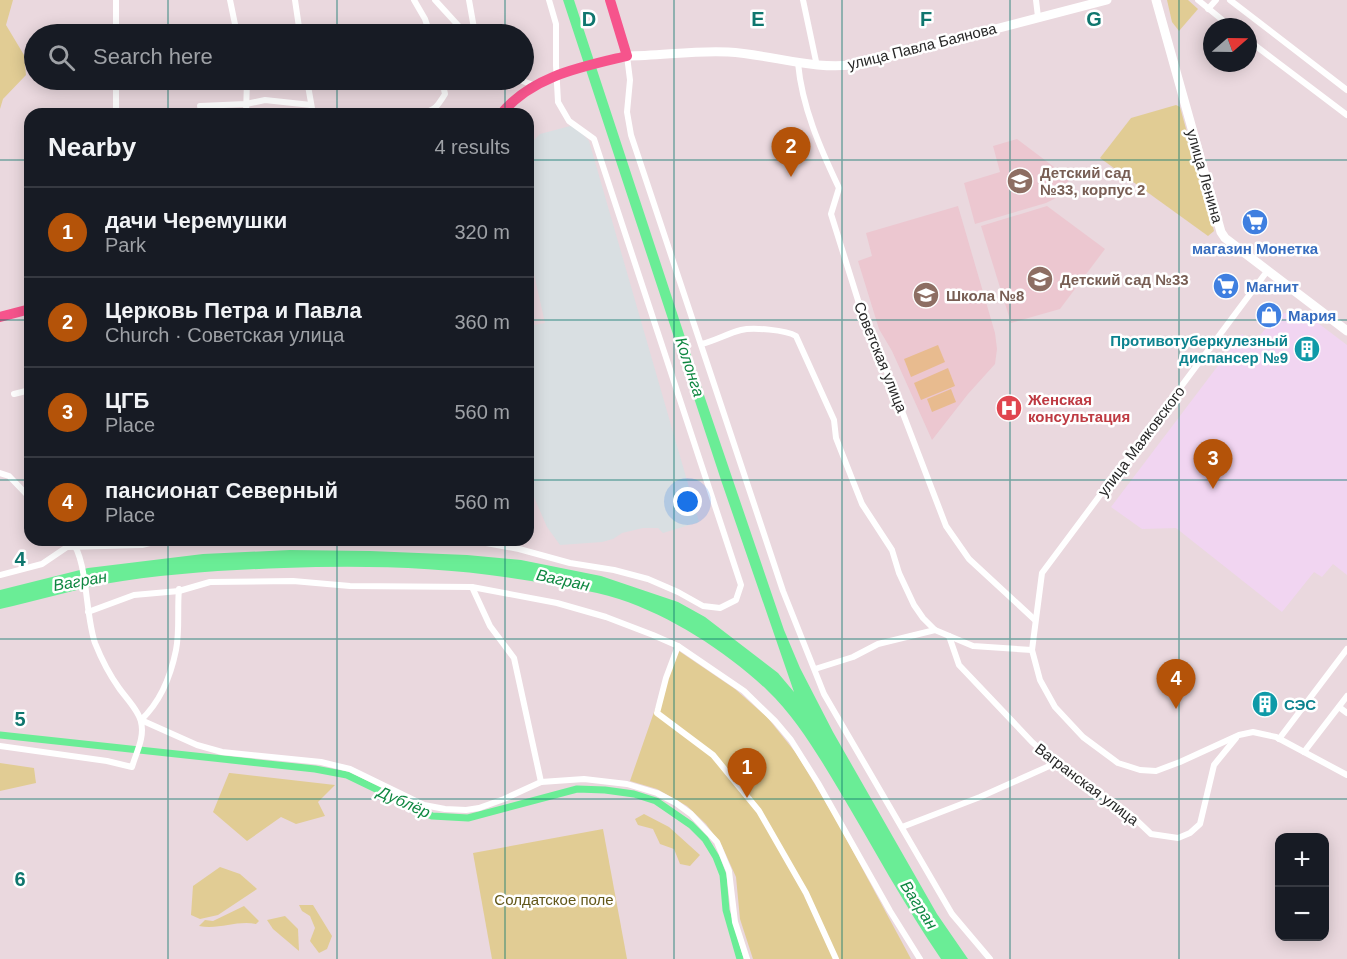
<!DOCTYPE html>
<meta charset="utf-8">
<style>
:root{--surface:#171b24;--page:#242831;--text:#f1f3f6;--muted:#9ea1a6;--line:#363941;--accent:#b45309}
body{margin:0;font-family:Arial,sans-serif;background:var(--page);color:var(--text)}
.controls{position:absolute;right:18px;bottom:18px;display:grid;overflow:hidden;border-radius:12px;box-shadow:0 3px 15px #0003}
.controls button{width:54px;height:54px;display:grid;place-items:center;padding:0;border:0;border-bottom:2px solid var(--line);background:var(--surface);color:var(--text);font:30px sans-serif}
.compass{position:absolute;left:1203px;top:18px;width:54px;height:54px;border-radius:50%;background:var(--surface);box-shadow:0 3px 15px #0003;rotate:70deg}
.you{position:absolute;left:688px;top:502px;width:21px;height:21px;margin:-15px;border:4px solid #fff;border-radius:50%;background:#1a73e8;box-shadow:0 0 0 9px #1a73e833}
.badge{display:grid;place-items:center;width:39px;height:39px;border-radius:50%;background:var(--accent);color:#fff;font-size:20px;font-weight:700}
.pin{position:absolute;translate:-50% -50px;filter:drop-shadow(0 2px 3px #0008)}
.pin::after{content:'';position:absolute;top:32px;width:21px;height:18px;background:inherit;clip-path:polygon(0 0,100% 0,50% 100%)}
.list{margin:0;padding:0;list-style:none}
h2{display:flex;justify-content:space-between;align-items:center;height:78px;margin:0;padding:0 24px;font-size:26px}
h2 small{font-size:20px;font-weight:400;color:var(--muted)}
.list li{display:grid;grid-template-columns:39px 1fr auto;gap:18px;align-items:center;box-sizing:border-box;height:90px;padding:0 24px;border-top:2px solid var(--line)}
.list b{display:block;font-size:22px;white-space:nowrap}
.list p{margin:0;font-size:20px;white-space:nowrap;color:var(--muted)}
.list em{font-size:20px;font-style:normal;color:var(--muted)}
.icon{flex:none;width:33px;height:33px;fill:none;stroke:currentColor;stroke-width:2;stroke-linecap:round;stroke-linejoin:round}
.map{position:relative;flex:none;width:1347px;height:959px;overflow:hidden}
.search{position:absolute;background:var(--surface);box-shadow:0 3px 15px #0003;left:24px;top:24px;width:510px;height:66px;display:flex;align-items:center;gap:15px;box-sizing:border-box;padding:0 21px;border-radius:33px;color:var(--muted);font-size:22px}
.panel{position:absolute;background:var(--surface);box-shadow:0 3px 15px #0003;left:24px;top:108px;width:510px;height:438px;border-radius:18px}
.map>svg:first-child{display:block}
.industrial{fill:#d9dfe2}
.education{fill:#ecc7d0}
.medical{fill:#f1d5f1}
.green{fill:#e1cc94}
.pitch{fill:#e8bb8f}
.water{fill:#6aed96}
.lines{fill:none;stroke-linecap:round;stroke-linejoin:round}
.canal{stroke:#6aed96;stroke-width:7}
.minor{stroke:#fff;stroke-width:6}
.secondary{stroke:#fff;stroke-width:9}
.trunk{stroke:#f6548c;stroke-width:10}
.grid{fill:none;stroke:#0f766e;stroke-width:1.5;stroke-opacity:0.55}
.labels{text-anchor:middle;dominant-baseline:central;stroke-width:5;stroke-linejoin:round;paint-order:stroke}
.street-label{font-size:15px;fill:#272727;stroke:#fff}
.education-label{font-size:15px;font-weight:bold;fill:#785e54;stroke:#fff;text-anchor:start}
.shop-label{font-size:15px;font-weight:bold;fill:#366cbe;stroke:#fff;text-anchor:start}
.culture-label{font-size:15px;font-weight:bold;fill:#0d838f;stroke:#fff;text-anchor:end}
.health-label{font-size:15px;font-weight:bold;fill:#be3a42;stroke:#fff;text-anchor:start}
.park-label{font-size:15px;fill:#625719;stroke:#fff}
.water-label{font-size:16px;font-style:italic;fill:#0e8740;stroke:#fff}
.grid-label{font-size:20px;text-anchor:middle;font-weight:bold;fill:#0f766e;stroke:#fff;stroke-width:5;stroke-linejoin:round;paint-order:stroke}
</style>
<div class="map">
<svg width="1347" height="959" viewBox="0 0 1347 959">
<rect width="100%" height="100%" fill="#ead8de"/>
<path class="industrial" d="M574,125L589,141L699,522L663,533L658,528H643L622,533L613,539L602,542L560,545L547,527L528,483V326L545,323L528,247V146L540,134Z"/>
<g class="education">
<path d="M1017,139L1070,179L1056,198L1046,203L975,224L964,183L1000,172L993,146Z"/>
<path d="M958,206L995,333L997,349L995,364L968,394L932,440L892,351L879,329L858,261L872,256L866,233Z"/>
<path d="M1047,206L1105,249L1060,309L1011,323L981,226Z"/>
</g>
<path class="medical" d="M1298,308L1347,345V575L1333,564L1322,577L1314,572L1282,612L1176,528L1142,529L1111,507L1242,334L1252,342L1255,338L1257,339L1275,317Z"/>
<g class="green">
<path d="M0,0H13L6,25L24,55L26,75L3,99L0,109Z"/>
<path d="M1167,0H1188L1198,9L1179,31L1172,22Z"/>
<path d="M1176,105L1180,107L1214,231L1208,236L1100,158L1131,118Z"/>
<path d="M676,649L735,689L767,717L796,753L834,816L911,959H753L740,919L736,877L722,846L706,824L687,806L657,789L630,781Z"/>
<path d="M0,763L34,768L36,783L0,791Z"/>
<path d="M229,773H230L335,785L318,802L325,816L296,824L281,817L247,841L213,812Z"/>
<path d="M644,814L669,827L700,855L690,866L680,864L674,849L660,844L653,829L638,825L635,819Z"/>
<path d="M603,829L627,959H492L473,853Z"/>
<path d="M220,867L240,874L257,889L218,915L200,919L191,915L193,886Z"/>
<path d="M299,905H313L332,936L327,949L319,953L310,941L315,928L310,916L302,911Z"/>
<path d="M244,906L259,921L256,924C237,920 219,930 199,926L205,920L213,921Z"/>
<path d="M285,916L298,929L299,951L273,929L267,920Z"/>
</g>
<g class="pitch">
<path d="M938,345L945,362L911,377L904,359Z"/>
<path d="M948,368L955,386L921,400L914,383Z"/>
<path d="M951,389L956,402L932,412L927,399Z"/>
</g>
<path class="water" d="M563,0H574L705,398L784,630L800,668L833,732L937,914L968,959H941C904,905 873,847 839,790C818,755 797,719 767,690C727,652 671,616 619,599C590,590 560,586 531,581C448,567 367,565 284,568C223,570 163,574 104,584C69,591 35,601 0,609V590L88,568L203,554L290,550L370,551L467,555L521,560L601,576L678,602L705,617L778,673L794,692L722,483Z"/>
<g class="lines">
<path class="canal" d="M0,735L315,769L347,775L432,816L468,818L577,789L605,790L634,794L656,801L691,825L705,839L716,857L723,875L726,910L740,959"/>
<g class="minor">
<path d="M116,0V34"/>
<path d="M230,0L237,34"/>
<path d="M295,0L300,34"/>
<path d="M414,0L425,19L430,34"/>
<path d="M435,0L466,34"/>
<path d="M469,0L475,34"/>
<path d="M803,0L817,66"/>
<path d="M1036,0L1038,17"/>
<path d="M1198,0L1231,27"/>
<path d="M1230,0L1347,90"/>
<path d="M1208,9L1216,0"/>
<path d="M1248,40L1347,115"/>
<path d="M627,56L630,80L627,112L631,135L783,591L824,694L952,914L990,959"/>
<path d="M798,63C802,107 820,148 839,188L831,214L862,313L879,351L946,526L969,559L1035,620"/>
<path d="M116,80V114"/>
<path d="M307,80L313,114"/>
<path d="M520,80L533,85"/>
<path d="M200,106L246,104L265,100L311,105"/>
<path d="M246,114L247,80"/>
<path d="M421,114C436,109 437,107 445,94L442,80"/>
<path d="M1268,270L1042,573L1032,650L1040,680L1055,707L1083,737L1118,763L1140,770L1156,771L1180,762L1239,735L1253,732L1276,737L1347,775"/>
<path d="M701,344C715,341 728,333 741,330C753,327 786,330 796,336L834,420L836,438L862,504L892,550L899,573L914,605L923,618L935,630"/>
<path d="M14,394L30,390"/>
<path d="M0,473L9,476L30,498"/>
<path d="M368,540L396,542L444,540"/>
<path d="M470,540L519,549L570,563L614,570L648,579L678,592L703,606L720,608L736,600L741,585L594,139L569,121L558,102L556,65V24L549,0"/>
<path d="M0,575L42,564L67,547L142,545L162,540"/>
<path d="M472,587L490,626L514,658L541,782"/>
<path d="M88,612L134,595L179,591L210,582L293,581L350,586L472,587L557,603L606,617L653,635L678,646L744,691L775,721L791,740L818,783L890,911L920,959"/>
<path d="M949,636L959,665L1032,742L1056,763L1130,814L1151,834L1178,838L1190,833L1200,824L1214,765L1236,738"/>
<path d="M678,646L666,678L657,713L713,755L759,811L806,893L836,959"/>
<path d="M815,669L853,657L878,644L935,630L973,646L1032,650"/>
<path d="M1339,707L1347,713"/>
<path d="M141,720L197,745L222,752L321,762L350,769L424,805L445,809L466,810L479,808L504,799L541,782L584,779L627,784L657,793L676,803L691,814L717,842L729,871L735,922L747,959"/>
<path d="M141,720C160,702 171,675 176,650C180,630 177,609 179,589"/>
<path d="M1279,739L1347,649"/>
<path d="M0,746L107,761L132,767C136,753 145,737 141,722C139,711 126,698 119,688C109,674 101,658 95,643C85,615 88,560 71,540"/>
<path d="M1304,752L1347,696"/>
<path d="M902,827L980,797L1056,763"/>
</g>
<g class="secondary">
<path d="M1156,0L1221,232L1225,238L1347,331"/>
<path d="M627,56C660,56 695,50 728,52C776,55 811,71 861,64L1107,0"/>
</g>
<g class="trunk">
<path d="M501,114C532,76 581,67 627,56L610,0"/>
<path d="M0,317L30,309"/>
</g>
</g>
<path class="grid" d="M168,0V34M337,0V34M505,0V34M674,0V959M842,0V959M1010,0V959M1179,0V959M168,80V114M337,80V114M505,80V114M0,160H30M528,160H1347M0,320H30M528,320H1347M0,480H30M528,480H1347M168,540V959M337,540V959M505,540V959M0,639H1347M0,799H1347"/>
<defs>
<symbol id="school-disc" viewBox="-11 -11 22 22"><circle r="9.5" fill="#8d6e63" stroke="#fff"/><path d="M0-5L7-2L0 1L-7-2ZM-4 1L0 2.5L4 1V4Q0 6-4 4Z" fill="#fff"/></symbol>
<symbol id="supermarket-disc" viewBox="-11 -11 22 22"><circle r="9.5" fill="#3f7fe0" stroke="#fff"/><path d="M-6-5.5h2.5l.6 2H6L4.5 2H-2.5L-4.4-4H-6ZM-1.5 3.2a1.3 1.3 0 1 0 .1 0ZM3 3.2a1.3 1.3 0 1 0 .1 0Z" fill="#fff"/></symbol>
<symbol id="shop-disc" viewBox="-11 -11 22 22"><circle r="9.5" fill="#3f7fe0" stroke="#fff"/><path d="M-5-2.5h2.3a2.7 3.5 0 0 1 5.4 0H5L5.5 6h-11ZM-1.5-2.5h3a1.5 2.3 0 0 0-3 0Z" fill="#fff"/></symbol>
<symbol id="building-disc" viewBox="-11 -11 22 22"><circle r="9.5" fill="#0f9aa8" stroke="#fff"/><path d="M-4-6H4V6H1V3H-1V6H-4ZM-2.5-4.3h1.7v1.8h-1.7ZM.8-4.3h1.7v1.8H.8ZM-2.5-1h1.7V.8h-1.7ZM.8-1h1.7V.8H.8Z" fill="#fff"/></symbol>
<symbol id="hospital-disc" viewBox="-11 -11 22 22"><circle r="9.5" fill="#e0444e" stroke="#fff"/><path d="M-5-5h3v3.5h4V-5h3V5h-3V1.5h-4V5h-3Z" fill="#fff"/></symbol>
</defs>
<g fill-rule="evenodd">
<use href="#school-disc" x="1005" y="166" width="30" height="30"/>
<use href="#supermarket-disc" x="1240" y="207" width="30" height="30"/>
<use href="#school-disc" x="1025" y="264" width="30" height="30"/>
<use href="#supermarket-disc" x="1211" y="271" width="30" height="30"/>
<use href="#school-disc" x="911" y="280" width="30" height="30"/>
<use href="#shop-disc" x="1254" y="300" width="30" height="30"/>
<use href="#building-disc" x="1292" y="334" width="30" height="30"/>
<use href="#hospital-disc" x="994" y="393" width="30" height="30"/>
<use href="#building-disc" x="1250" y="689" width="30" height="30"/>
</g>
<g class="labels">
<g class="street-label">
<text transform="translate(922 46) rotate(-14)">улица Павла Баянова</text>
<text transform="translate(1205 176) rotate(74)">улица Ленина</text>
<text transform="translate(881 357) rotate(68)">Советская улица</text>
<text transform="translate(1141 441) rotate(-53)">улица Маяковского</text>
<text transform="translate(1087 784) rotate(37)">Вагранская улица</text>
</g>
<g class="education-label">
<text x="1040" y="172">Детский сад<tspan x="1040" dy="17">№33, корпус 2</tspan></text>
<text x="1060" y="279">Детский сад №33</text>
<text x="946" y="295">Школа №8</text>
</g>
<g class="shop-label">
<text x="1255" y="248" text-anchor="middle">магазин Монетка</text>
<text x="1246" y="286">Магнит</text>
<text x="1288" y="315">Мария</text>
</g>
<g class="culture-label">
<text x="1288" y="340">Противотуберкулезный<tspan x="1288" dy="17">диспансер №9</tspan></text>
<text x="1284" y="704" text-anchor="start">СЭС</text>
</g>
<g class="health-label">
<text x="1028" y="399">Женская<tspan x="1028" dy="17">консультация</tspan></text>
</g>
<g class="park-label">
<text x="554" y="899">Солдатское поле</text>
</g>
<g class="water-label">
<text transform="translate(690 367) rotate(72)">Колонга</text>
<text transform="translate(563 580) rotate(12)">Вагран</text>
<text transform="translate(80 581) rotate(-10)">Вагран</text>
<text transform="translate(404 802) rotate(24)">Дублёр</text>
<text transform="translate(919 905) rotate(57)">Вагран</text>
</g>
</g>
<g class="grid-label">
<text x="589" y="26">D</text>
<text x="758" y="26">E</text>
<text x="926" y="26">F</text>
<text x="1094" y="26">G</text>
<text x="20" y="566">4</text>
<text x="20" y="726">5</text>
<text x="20" y="886">6</text>
</g>
</svg>
<div class="controls">
<button>+</button>
<button>−</button>
</div>
<svg class="compass" viewBox="-18 -18 36 36"><path d="M0-13l5 13h-10z" fill="#e53935"/><path d="M0 13l5-13h-10z" fill="#9ea1a6"/></svg>
<div class="you"></div>
<div class="pin badge" style="left:747px;top:798px">1</div>
<div class="pin badge" style="left:791px;top:177px">2</div>
<div class="pin badge" style="left:1213px;top:489px">3</div>
<div class="pin badge" style="left:1176px;top:709px">4</div>
<div class="search"><svg class="icon" aria-label="search" viewBox="0 0 24 24"><circle cx="10" cy="10" r="6"/><path d="M15 15l6 6"/></svg>Search here</div>
<section class="panel">
<h2>Nearby<small>4 results</small></h2>
<ul class="list">
<li><span class="badge">1</span><div><b>дачи Черемушки</b><p>Park</p></div><em>320 m</em></li>
<li><span class="badge">2</span><div><b>Церковь Петра и Павла</b><p>Church · Советская улица</p></div><em>360 m</em></li>
<li><span class="badge">3</span><div><b>ЦГБ</b><p>Place</p></div><em>560 m</em></li>
<li><span class="badge">4</span><div><b>пансионат Северный</b><p>Place</p></div><em>560 m</em></li>
</ul>
</section>
</div>
